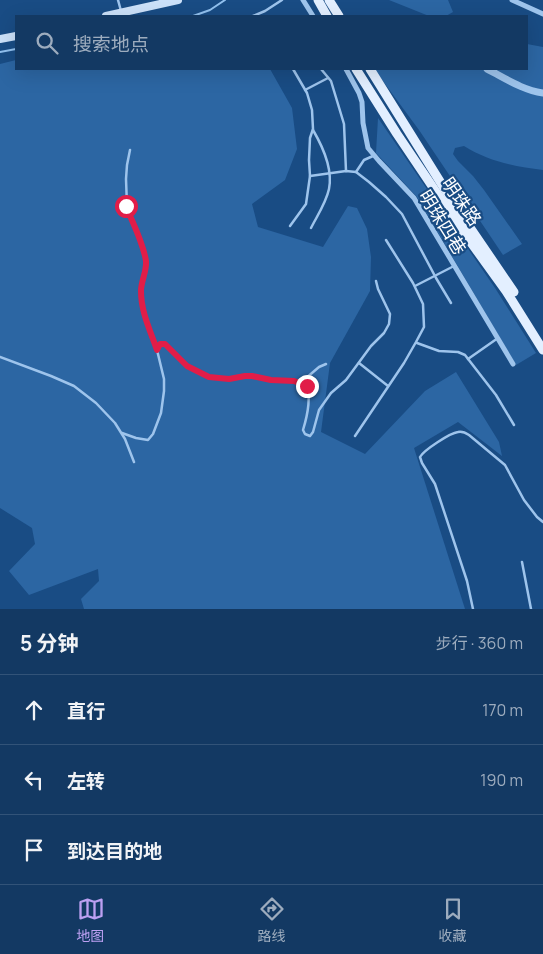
<!DOCTYPE html>
<html lang="zh">
<meta charset="utf-8">
<style>
:root{--surface:#133963;--page:#20446c;--text:#f1f3f6;--muted:#9dacbe;--line:#325378;--accent:#bca0f2}
body{margin:0;font-family:Manrope,"Noto Sans SC",sans-serif;background:var(--page);color:var(--text)}
.stop{position:absolute;width:15px;height:15px;margin:-11px;border:4px solid #e11d48;border-radius:50%;background:#fff}
.stop.end{background:#e11d48;border-color:#fff;box-shadow:0 1px 5px #0008}
.list{margin:0;padding:0;list-style:none}
h2{display:flex;justify-content:space-between;align-items:center;height:65px;margin:0;padding:0 20px;font-size:21px}
h2 small{font-size:16px;font-weight:400;color:var(--muted)}
.list li{display:grid;grid-template-columns:32px 1fr auto;gap:15px;align-items:center;box-sizing:border-box;height:70px;padding:0 20px;border-top:1px solid var(--line)}
.list b{display:block;font-size:19px;white-space:nowrap}
.list em{font-size:16px;font-style:normal;color:var(--muted)}
.icon{flex:none;width:28px;height:28px;fill:none;stroke:currentColor;stroke-width:2;stroke-linecap:round;stroke-linejoin:round}
.map{position:relative;flex:none;width:543px;height:609px;overflow:hidden}
.search{position:absolute;background:var(--surface);box-shadow:0 5px 20px #0002;left:15px;right:15px;top:15px;height:55px;display:flex;align-items:center;gap:12px;box-sizing:border-box;padding:0 18px;border-radius:0px;color:var(--muted);font-size:19px}
.sheet{height:275px;background:var(--surface)}
nav{display:flex;justify-content:space-around;align-items:center;box-sizing:border-box;height:70px;border-top:1px solid var(--line);background:var(--surface);font-size:14px;color:var(--muted)}
nav a{display:grid;justify-items:center;gap:2px}
nav .on{color:var(--accent)}
.map>svg:first-child{display:block}
.green{fill:#2c66a3}
.lines{fill:none;stroke-linecap:round;stroke-linejoin:round}
.stream{stroke:#91c0ee;stroke-width:2}
.service{stroke:#9ec4ec;stroke-width:2.5}
.minor{stroke:#9ec4ec;stroke-width:5}
.tertiary{stroke:#9ec4ec;stroke-width:7}
.secondary{stroke:#cbe0f8;stroke-width:8}
.primary{stroke:#e3efff;stroke-width:9}
.route{stroke:#e11d48;stroke-width:6}
.labels{text-anchor:middle;dominant-baseline:central;stroke-width:4.5;stroke-linejoin:round;paint-order:stroke}
.street-label{font-size:18px;fill:#fff;stroke:#194c84}
</style>
<div class="map">
<svg width="543" height="609" viewBox="0 0 543 609">
<rect width="100%" height="100%" fill="#194c84"/>
<g class="green">
<path d="M389,0H448L453,12L446,16H429Z"/>
<path d="M527,44L543,47V170C515,167 488,161 464,146L455,148L453,154L458,161L473,176L484,190L522,244L503,255L419,130L374,69H527Z"/>
<path d="M16,60V69H270L292,108L297,149L285,180L252,204L258,227L323,247L348,206L357,208L367,229L371,257L370,291L330,363L321,432L365,454L425,391L456,372L499,442L502,456L458,422L414,448L465,609H84L81,599L99,581L98,569L29,595L9,571L35,544L32,528L0,508V64Z"/>
<path d="M378,118L495,288L536,353L516,365L417,197L376,153Z"/>
</g>
<g class="lines">
<g class="stream">
<path d="M193,16L210,10L225,0"/>
<path d="M0,52L16,49"/>
</g>
<g class="service">
<path d="M118,0L121,11"/>
<path d="M253,16L265,11L282,0"/>
<path d="M321,69L331,81L344,124L346,171"/>
<path d="M305,90L328,78"/>
<path d="M356,172L364,160L373,156"/>
<path d="M310,176L346,171L356,172L369,182L386,197L402,214L436,278L451,303"/>
<path d="M290,226L306,204L310,176L309,160L310,138L313,129L312,110L307,93L293,69"/>
<path d="M311,228C317,216 326,203 329,189C333,169 323,147 313,130"/>
<path d="M415,286L454,266"/>
<path d="M417,343L439,351L458,352L465,355L496,395L514,425"/>
<path d="M158,348L160,343H165L187,367L209,377L229,379L245,376H252L271,380L294,381L305,379L319,367L326,364"/>
<path d="M0,357L51,376L74,386L96,403L115,423L125,439L134,462"/>
<path d="M468,359L498,338"/>
<path d="M359,363L388,386"/>
<path d="M294,381L307,386C311,399 307,417 303,430L305,434L310,436L313,432L319,410L331,393L346,380L371,346L384,333L389,324L390,314L378,289L376,281"/>
<path d="M122,433L136,438L148,440L153,434L161,413L164,391V379L157,350L143,313L141,302V287L145,275L146,262L142,247L127,206L126,179L127,165L130,150"/>
<path d="M355,436L404,363L416,342L424,327L423,304L413,283L386,240"/>
<path d="M522,562L531,609"/>
<path d="M473,609L467,581L435,484L422,463L420,457C424,450 450,433 458,432C462,431 466,433 469,435L505,465L524,500L537,517L543,522"/>
</g>
<g class="minor">
<path d="M303,0L313,16"/>
<path d="M512,0L543,14"/>
<path d="M346,69L359,93L362,102L363,123L368,148L379,161L414,198L513,364"/>
</g>
<path class="tertiary" d="M487,69C505,78 522,90 543,93"/>
<g class="secondary">
<path d="M106,16L178,0"/>
<path d="M0,39L16,36"/>
</g>
<g class="primary">
<path d="M318,0L327,16"/>
<path d="M329,0L339,16"/>
<path d="M356,69L397,134L459,226L506,291L543,350"/>
<path d="M370,69L454,204L514,292"/>
</g>
</g>
<g class="lines">
<path class="route" d="M126,206C133,224 143,242 146,261C147,271 141,281 141,291C141,312 150,330 157,350L160,344H165L187,366L209,377L229,379L245,376H252L271,380L294,381L307,386"/>
</g>
<g class="labels">
<g class="street-label">
<text transform="translate(462 201) rotate(55)">明珠路</text>
<text transform="translate(443 222) rotate(58)">明珠四巷</text>
</g>
</g>
</svg>
<div class="stop" style="left:126px;top:206px"></div>
<div class="stop end" style="left:307px;top:386px"></div>
<div class="search"><svg class="icon" aria-label="search" viewBox="0 0 24 24"><circle cx="10" cy="10" r="6"/><path d="M15 15l6 6"/></svg>搜索地点</div>
</div>
<section class="sheet">
<h2>5 分钟<small>步行 · 360 m</small></h2>
<ul class="list">
<li><svg class="icon" aria-label="ahead" viewBox="0 0 24 24"><path d="M12 20V5M6 11l6-6 6 6"/></svg><div><b>直行</b></div><em>170 m</em></li>
<li><svg class="icon" aria-label="left" viewBox="0 0 24 24"><path d="M17 20v-9H6M10 6l-5 5 5 5"/></svg><div><b>左转</b></div><em>190 m</em></li>
<li><svg class="icon" aria-label="arrive" viewBox="0 0 24 24"><path d="M6 21V4h12l-3 4 3 4H6"/></svg><div><b>到达目的地</b></div></li>
</ul>
</section>
<nav>
<a class="on"><svg class="icon" aria-label="map" viewBox="0 0 24 24"><path d="M3 6l6-2 6 2 6-2v14l-6 2-6-2-6 2zM9 4v14M15 6v14"/></svg>地图</a>
<a><svg class="icon" aria-label="directions" viewBox="0 0 24 24"><path d="M12 3l9 9-9 9-9-9zM9 14v-3h6M13 9l2 2-2 2"/></svg>路线</a>
<a><svg class="icon" aria-label="saved" viewBox="0 0 24 24"><path d="M7 4h10v16l-5-4-5 4z"/></svg>收藏</a>
</nav>
